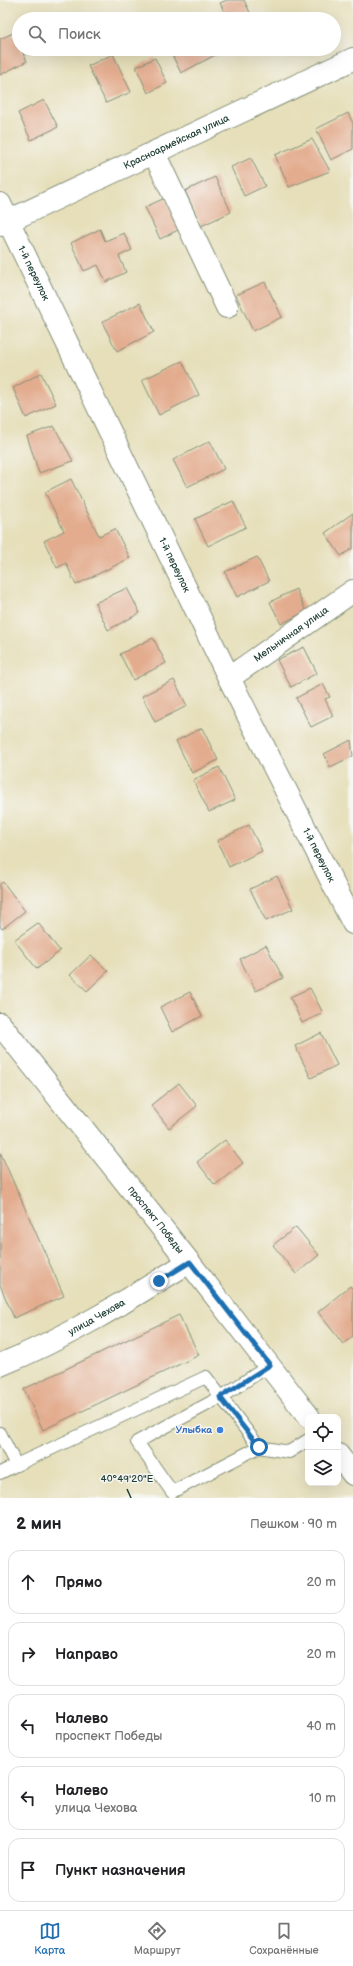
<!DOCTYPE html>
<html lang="ru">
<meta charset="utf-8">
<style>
:root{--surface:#fff;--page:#f6f6f6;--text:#202124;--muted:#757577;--line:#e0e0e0;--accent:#1f6fb2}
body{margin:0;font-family:"Balsamiq Sans",sans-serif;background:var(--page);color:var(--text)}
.controls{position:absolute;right:12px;bottom:12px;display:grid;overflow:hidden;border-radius:8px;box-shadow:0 4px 16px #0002}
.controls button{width:36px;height:36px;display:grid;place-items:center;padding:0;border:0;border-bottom:1px solid var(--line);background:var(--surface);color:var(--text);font:20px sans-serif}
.stop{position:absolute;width:12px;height:12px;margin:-9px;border:3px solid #1f6fb2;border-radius:50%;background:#fff}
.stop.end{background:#1f6fb2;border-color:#fff;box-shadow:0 1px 4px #0008}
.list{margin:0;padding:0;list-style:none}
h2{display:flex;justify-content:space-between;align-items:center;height:52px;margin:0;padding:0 16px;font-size:17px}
h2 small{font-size:13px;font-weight:400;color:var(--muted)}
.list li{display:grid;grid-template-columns:26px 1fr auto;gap:12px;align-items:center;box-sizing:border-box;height:64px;margin:0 8px 8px;padding:0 8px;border:1px solid var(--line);border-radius:12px}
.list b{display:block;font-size:15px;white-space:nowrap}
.list p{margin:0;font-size:13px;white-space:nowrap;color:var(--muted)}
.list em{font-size:13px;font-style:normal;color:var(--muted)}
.icon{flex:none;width:22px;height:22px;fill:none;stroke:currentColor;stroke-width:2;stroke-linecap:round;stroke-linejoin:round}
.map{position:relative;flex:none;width:353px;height:1498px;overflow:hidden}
.search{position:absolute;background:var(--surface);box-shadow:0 4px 16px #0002;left:12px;right:12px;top:12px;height:44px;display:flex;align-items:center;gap:10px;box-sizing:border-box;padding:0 14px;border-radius:22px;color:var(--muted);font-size:15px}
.sheet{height:412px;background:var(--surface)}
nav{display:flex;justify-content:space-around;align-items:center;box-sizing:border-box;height:56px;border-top:1px solid var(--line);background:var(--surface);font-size:11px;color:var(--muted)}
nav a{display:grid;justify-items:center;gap:2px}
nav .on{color:var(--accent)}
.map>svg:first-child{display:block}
.building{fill:#e3ac8e}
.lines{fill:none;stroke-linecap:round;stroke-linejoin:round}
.service-casing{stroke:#828e77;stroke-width:14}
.minor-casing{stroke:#828e77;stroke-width:24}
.service{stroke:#fff;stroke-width:12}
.minor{stroke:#fff;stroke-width:22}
.route{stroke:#1f6fb2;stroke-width:5}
.ticks{fill:none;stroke:#1f3d34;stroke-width:1.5}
.shop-dot{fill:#3f7fe0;stroke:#f6f6f2;stroke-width:1.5}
.labels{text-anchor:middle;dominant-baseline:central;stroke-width:3;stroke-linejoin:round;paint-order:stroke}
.street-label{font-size:10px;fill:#1f3d34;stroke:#f6f6f2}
.shop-label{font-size:10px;font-weight:bold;fill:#366cbe;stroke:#f6f6f2;text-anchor:end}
.ticks-label{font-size:10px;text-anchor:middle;fill:#1f3d34;stroke:#f6f6f2;stroke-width:3;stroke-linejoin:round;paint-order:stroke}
</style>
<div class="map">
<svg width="353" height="1498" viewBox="0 0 353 1498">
<rect width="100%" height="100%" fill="#f6f6f2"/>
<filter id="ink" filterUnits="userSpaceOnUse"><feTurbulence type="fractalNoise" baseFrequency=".025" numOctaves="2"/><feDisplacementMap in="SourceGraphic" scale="8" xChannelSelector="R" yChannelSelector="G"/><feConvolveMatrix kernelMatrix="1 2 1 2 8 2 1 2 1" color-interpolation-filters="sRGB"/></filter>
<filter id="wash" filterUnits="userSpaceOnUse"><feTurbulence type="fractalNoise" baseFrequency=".012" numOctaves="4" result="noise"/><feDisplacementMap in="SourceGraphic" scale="16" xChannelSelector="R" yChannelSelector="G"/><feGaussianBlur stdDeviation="0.9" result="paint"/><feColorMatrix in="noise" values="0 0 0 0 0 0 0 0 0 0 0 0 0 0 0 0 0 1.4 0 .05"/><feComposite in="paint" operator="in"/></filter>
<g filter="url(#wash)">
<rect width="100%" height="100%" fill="#e6dfba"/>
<g id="blocks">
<g class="building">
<path d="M227,0H244L253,19H228L220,3Z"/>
<path d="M13,33L19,45V49H21L27,61L0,75V39Z"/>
<path d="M169,49H217L219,53L181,73Z"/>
<path d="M113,54L131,92L106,103L88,66Z"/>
<path d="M155,58L167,83L148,93L136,67Z"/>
<path d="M44,100L58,127L31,140L18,113Z"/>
<path d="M348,113L353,123V149L331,160L316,129Z"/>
<path d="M312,139L330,171L289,187L275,155Z"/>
<path d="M251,158L265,186L244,196L231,167Z"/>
<path d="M215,177L231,212L201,226L185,191Z"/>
<path d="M165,198L180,229L160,239L145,207Z"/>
<path d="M100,229L105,241L124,233L132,250L119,256L126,272L106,282L98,265L84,271L71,243Z"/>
<path d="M265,282L282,317L253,331L236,295Z"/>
<path d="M140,303L154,332L117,351L102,322Z"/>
<path d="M182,361L199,395L159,415L142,380Z"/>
<path d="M41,373L56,404L26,418L13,388Z"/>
<path d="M54,426L73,461L39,473L27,436Z"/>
<path d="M210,441L224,469L187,487L173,460Z"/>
<path d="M71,479L99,536L115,529L130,558L76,585L66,563L57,568L44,541L64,531L45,492Z"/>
<path d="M233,501L246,527L208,546L195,519Z"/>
<path d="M353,513V548L341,556L325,533Z"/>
<path d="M257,557L269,581L237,597L225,572Z"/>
<path d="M127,588L140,613L108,630L95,603Z"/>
<path d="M296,589L306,611L281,624L270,602Z"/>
<path d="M153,638L166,663L133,680L120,654Z"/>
<path d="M304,647L317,673L291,687L277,660Z"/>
<path d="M174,680L187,706L155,722L142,696Z"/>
<path d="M323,684L330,697L325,699L333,716L311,727L296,698Z"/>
<path d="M202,728L218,760L192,773L176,741Z"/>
<path d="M351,740L353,756L330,767L324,754Z"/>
<path d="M219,767L235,800L209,812L193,780Z"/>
<path d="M249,825L262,851L229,867L217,841Z"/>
<path d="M277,876L293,909L266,921L250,889Z"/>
<path d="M3,882L25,911L2,929L0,926V884Z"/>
<path d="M38,923L60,951L37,969L14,940Z"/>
<path d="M266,945L283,978L256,991L240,959Z"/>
<path d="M91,955L108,971L87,991L70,975Z"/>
<path d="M310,988L323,1013L302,1023L290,997Z"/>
<path d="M190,992L202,1016L172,1032L160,1007Z"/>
<path d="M321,1033L337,1065L311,1078L295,1046Z"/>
<path d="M179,1083L197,1106L169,1128L151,1105Z"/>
<path d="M225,1140L243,1163L215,1185L197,1162Z"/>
<path d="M0,1152L64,1296L14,1318L0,1285Z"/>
<path d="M296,1227L319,1255L296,1274L273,1245Z"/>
<path d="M350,1286L353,1290V1336L343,1344L318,1312Z"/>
<path d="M179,1315L199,1355L43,1430L24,1389Z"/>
</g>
</g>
</g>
<g filter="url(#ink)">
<use href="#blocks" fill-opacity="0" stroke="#828e77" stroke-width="1"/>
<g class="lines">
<defs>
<g id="service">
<path d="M0,1433L16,1465L0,1473"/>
<path d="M259,1447L172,1492L137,1442L221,1397L270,1365"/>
<path d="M16,1465L206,1377L259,1447L289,1452L308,1440"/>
</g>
<g id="minor">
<path d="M154,153L227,307"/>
<path id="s1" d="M0,204L229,678L353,923"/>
<path id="s2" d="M0,225L353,59"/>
<path id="s3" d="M229,678L353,591"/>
<path id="s4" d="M0,1024L189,1262L309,1417"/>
<path id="s5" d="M0,1365C67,1338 128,1300 189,1262"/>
<path d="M338,1455L353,1474"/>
</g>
</defs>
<use href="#service" class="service-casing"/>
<use href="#minor" class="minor-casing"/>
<use href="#service" class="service"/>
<use href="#minor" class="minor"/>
</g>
</g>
<g class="lines" filter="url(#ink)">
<path class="route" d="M159,1281L190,1262L270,1365L220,1397L259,1447"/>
</g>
<path class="ticks" d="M127,1489L131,1498"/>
<circle class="shop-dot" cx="220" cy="1430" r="4"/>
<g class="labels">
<g class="street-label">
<text stroke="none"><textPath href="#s2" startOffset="195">Красноармейская улица</textPath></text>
<text stroke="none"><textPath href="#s1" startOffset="77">1-й переулок</textPath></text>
<text stroke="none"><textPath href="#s1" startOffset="401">1-й переулок</textPath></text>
<text stroke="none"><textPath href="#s3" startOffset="76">Мельничная улица</textPath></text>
<text stroke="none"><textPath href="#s1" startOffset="725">1-й переулок</textPath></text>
<text stroke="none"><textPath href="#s4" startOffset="250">проспект Победы</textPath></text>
<text stroke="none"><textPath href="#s5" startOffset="108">улица Чехова</textPath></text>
</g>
<g class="shop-label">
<text x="212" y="1430">Улыбка</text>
</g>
</g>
<g class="ticks-label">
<text x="127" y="1482">40°49'20"E</text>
</g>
</svg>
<div class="controls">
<button><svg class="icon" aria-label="locate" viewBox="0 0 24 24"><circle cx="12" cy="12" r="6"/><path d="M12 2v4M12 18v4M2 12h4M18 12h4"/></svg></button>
<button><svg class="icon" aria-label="layers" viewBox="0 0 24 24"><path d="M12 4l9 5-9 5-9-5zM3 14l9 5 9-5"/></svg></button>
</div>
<div class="stop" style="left:259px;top:1447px"></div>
<div class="stop end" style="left:159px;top:1281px"></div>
<div class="search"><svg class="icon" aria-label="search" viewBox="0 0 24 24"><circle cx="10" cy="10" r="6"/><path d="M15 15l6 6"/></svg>Поиск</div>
</div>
<section class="sheet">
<h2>2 мин<small>Пешком · 90 m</small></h2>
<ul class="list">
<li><svg class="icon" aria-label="ahead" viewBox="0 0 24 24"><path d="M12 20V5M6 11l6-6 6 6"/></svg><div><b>Прямо</b></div><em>20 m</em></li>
<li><svg class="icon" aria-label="right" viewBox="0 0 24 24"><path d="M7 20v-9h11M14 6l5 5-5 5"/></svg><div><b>Направо</b></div><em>20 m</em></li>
<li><svg class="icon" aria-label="left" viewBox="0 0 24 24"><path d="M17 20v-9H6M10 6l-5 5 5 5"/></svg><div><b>Налево</b><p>проспект Победы</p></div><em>40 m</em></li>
<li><svg class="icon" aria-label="left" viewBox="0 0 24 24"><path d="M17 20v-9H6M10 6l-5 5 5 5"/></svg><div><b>Налево</b><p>улица Чехова</p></div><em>10 m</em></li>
<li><svg class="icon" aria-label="arrive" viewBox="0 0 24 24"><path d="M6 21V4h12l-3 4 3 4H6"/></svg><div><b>Пункт назначения</b></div></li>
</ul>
</section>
<nav>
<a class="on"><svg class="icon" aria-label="map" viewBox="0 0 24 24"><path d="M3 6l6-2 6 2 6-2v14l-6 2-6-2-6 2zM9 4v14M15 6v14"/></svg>Карта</a>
<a><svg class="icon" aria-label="directions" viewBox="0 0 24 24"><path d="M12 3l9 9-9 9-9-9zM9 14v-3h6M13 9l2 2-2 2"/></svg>Маршрут</a>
<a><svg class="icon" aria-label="saved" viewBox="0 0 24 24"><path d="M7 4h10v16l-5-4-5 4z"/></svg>Сохранённые</a>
</nav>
